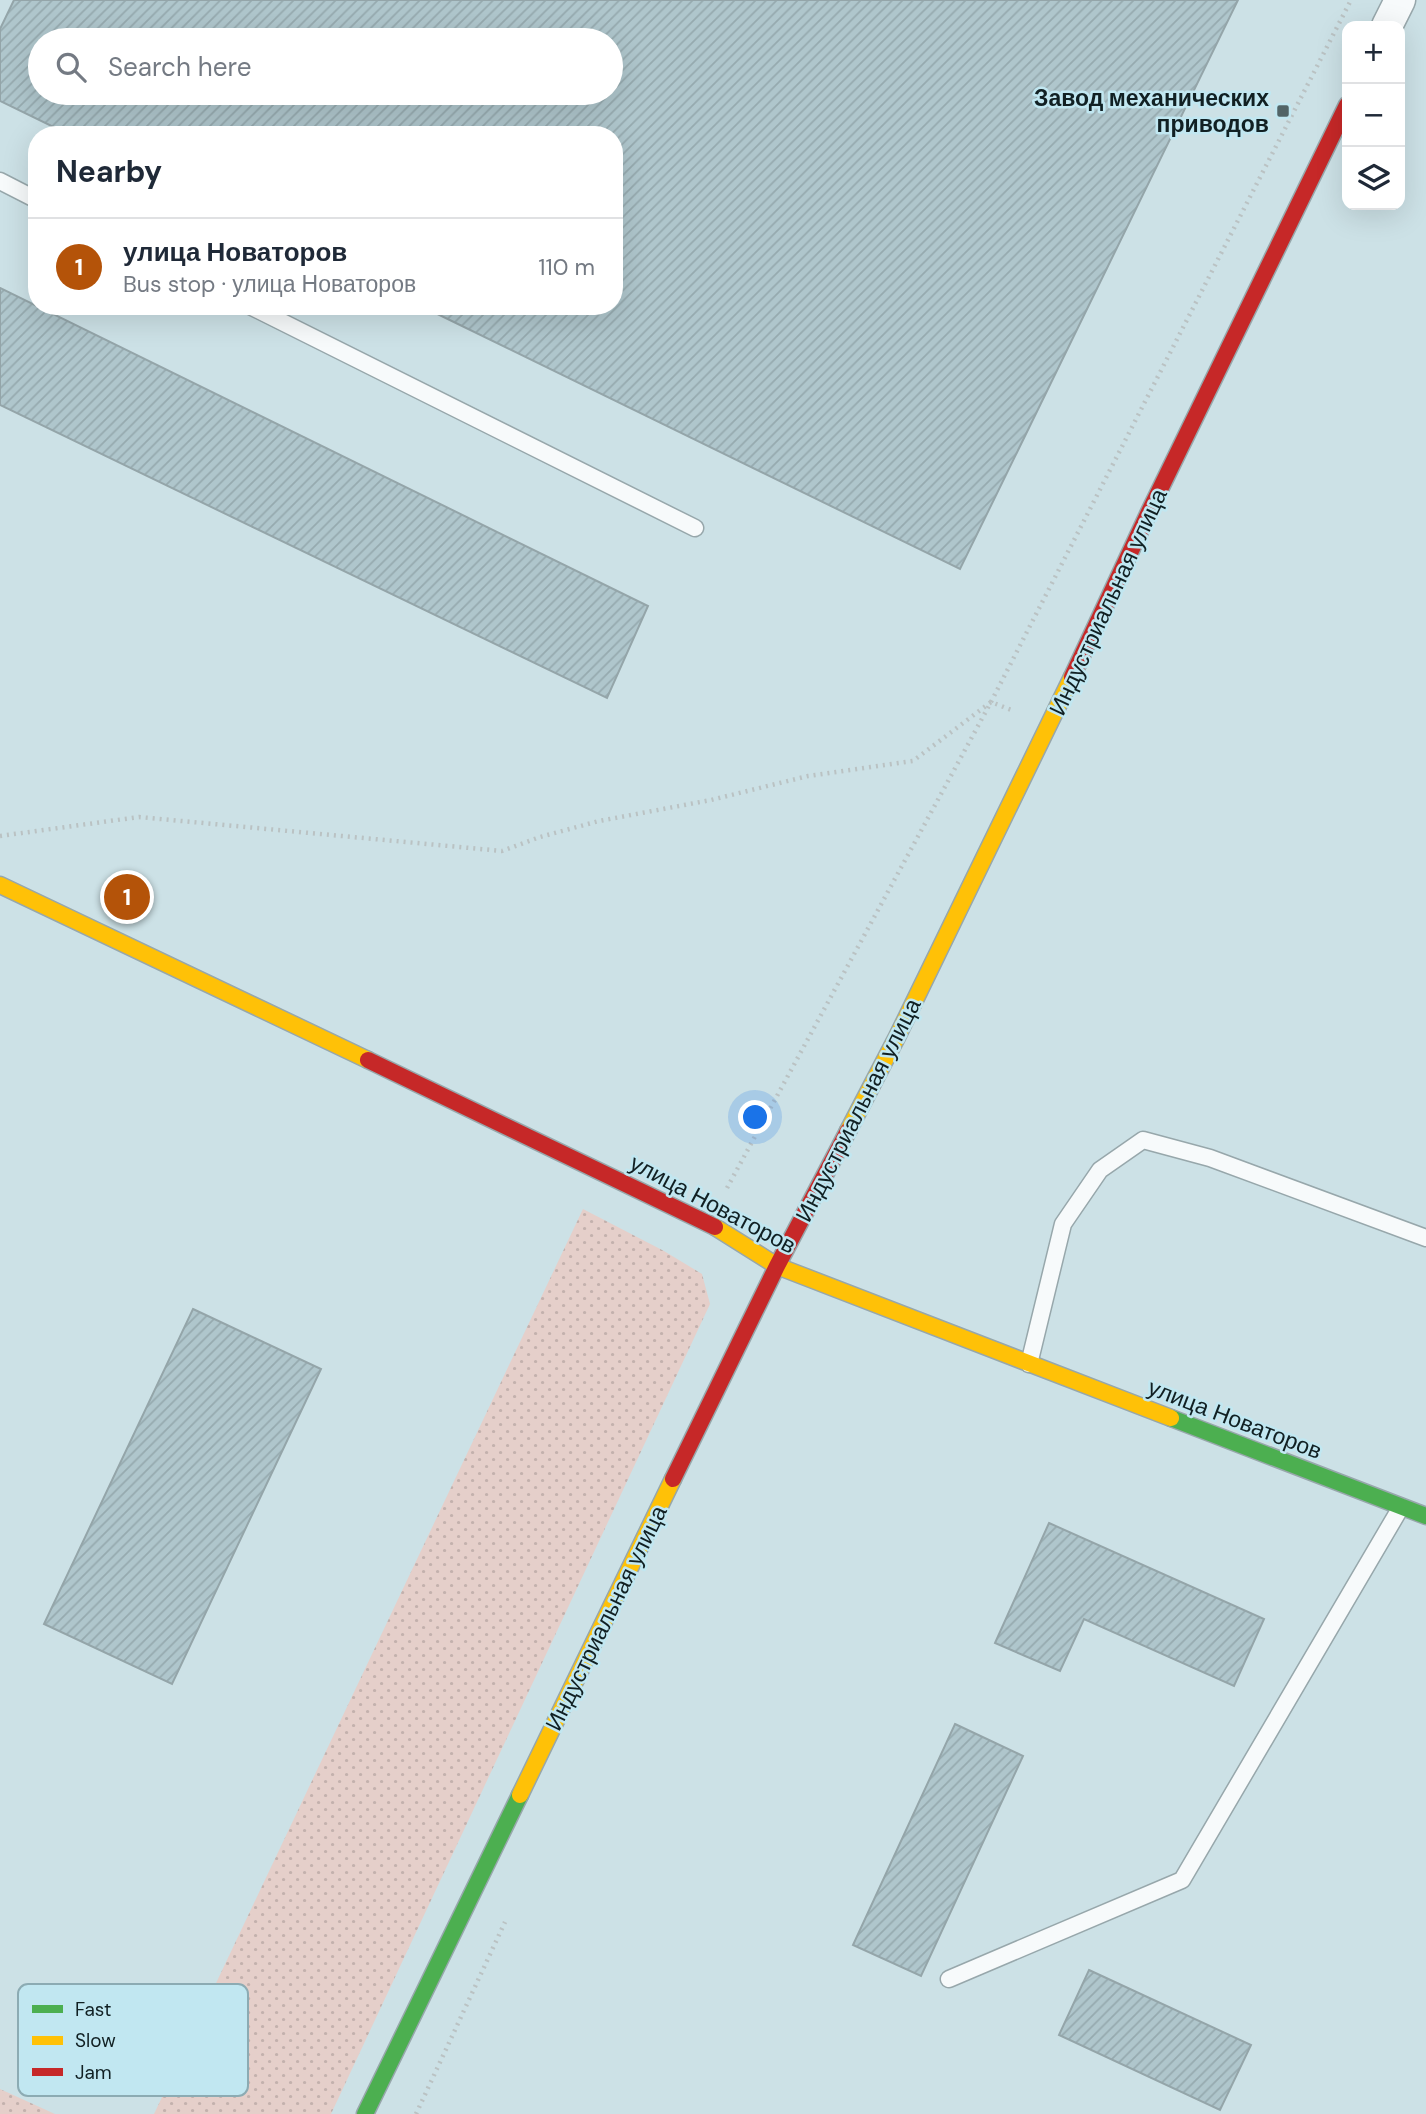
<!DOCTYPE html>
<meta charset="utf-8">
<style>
:root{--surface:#fff;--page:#f2f2f3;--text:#1f2937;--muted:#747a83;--line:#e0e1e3;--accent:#b45309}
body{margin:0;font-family:"DM Sans",sans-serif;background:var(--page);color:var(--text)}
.controls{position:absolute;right:21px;top:21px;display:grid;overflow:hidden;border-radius:14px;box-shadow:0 7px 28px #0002}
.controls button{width:63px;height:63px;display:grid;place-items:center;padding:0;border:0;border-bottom:2px solid var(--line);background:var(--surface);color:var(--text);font:35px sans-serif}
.you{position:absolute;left:756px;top:1118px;width:24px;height:24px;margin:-18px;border:5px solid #fff;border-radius:50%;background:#1a73e8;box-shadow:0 0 0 10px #1a73e833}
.badge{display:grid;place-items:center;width:46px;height:46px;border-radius:50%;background:var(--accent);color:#fff;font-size:23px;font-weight:700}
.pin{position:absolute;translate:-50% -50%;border:4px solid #fff;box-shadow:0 2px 7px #0006}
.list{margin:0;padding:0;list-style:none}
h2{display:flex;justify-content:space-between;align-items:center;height:91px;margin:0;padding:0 28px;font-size:30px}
h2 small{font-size:23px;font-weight:400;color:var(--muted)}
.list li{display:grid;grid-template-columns:46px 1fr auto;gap:21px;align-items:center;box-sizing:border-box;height:98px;padding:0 28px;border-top:2px solid var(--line)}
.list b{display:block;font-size:26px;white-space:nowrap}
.list p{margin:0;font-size:23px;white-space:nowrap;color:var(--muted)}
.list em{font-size:23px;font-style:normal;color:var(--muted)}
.icon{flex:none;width:38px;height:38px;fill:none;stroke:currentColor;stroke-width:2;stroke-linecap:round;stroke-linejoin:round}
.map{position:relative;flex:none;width:1426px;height:2114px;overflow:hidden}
.search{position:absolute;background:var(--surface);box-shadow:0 7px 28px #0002;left:28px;top:28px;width:595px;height:77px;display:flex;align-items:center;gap:18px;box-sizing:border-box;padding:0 24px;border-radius:38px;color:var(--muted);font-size:26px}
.panel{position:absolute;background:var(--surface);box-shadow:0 7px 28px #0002;left:28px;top:126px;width:595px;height:189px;border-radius:28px}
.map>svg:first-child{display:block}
.grass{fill:url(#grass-dots)}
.building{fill:url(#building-hatch);stroke:#94a5a9;stroke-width:2;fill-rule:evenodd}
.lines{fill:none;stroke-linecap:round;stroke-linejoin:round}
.lane-casing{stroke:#97a7ab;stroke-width:19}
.street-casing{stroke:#97a7ab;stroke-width:33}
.fast-casing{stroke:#97a7ab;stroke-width:19}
.slow-casing{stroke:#97a7ab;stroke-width:19}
.jam-casing{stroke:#97a7ab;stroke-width:19}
.path{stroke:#bac2c3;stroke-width:4.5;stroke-dasharray:2 5;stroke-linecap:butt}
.lane{stroke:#f7fafb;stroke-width:16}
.street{stroke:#f7fafb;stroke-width:30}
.fast{stroke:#4caf50;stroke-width:16}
.slow{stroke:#ffc107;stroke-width:16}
.jam{stroke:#c62828;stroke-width:16}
.poi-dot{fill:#526467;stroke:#c1e7f1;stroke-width:2.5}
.labels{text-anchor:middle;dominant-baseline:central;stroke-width:5;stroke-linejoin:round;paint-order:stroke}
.poi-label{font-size:23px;font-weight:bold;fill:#112023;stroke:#c1e7f1;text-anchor:end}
.street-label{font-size:23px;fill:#112023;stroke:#c1e7f1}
.key{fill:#c1e7f1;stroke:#8cabb3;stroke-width:2}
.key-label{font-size:19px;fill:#112023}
</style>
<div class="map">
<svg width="1426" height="2114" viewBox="0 0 1426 2114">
<defs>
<pattern id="grass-dots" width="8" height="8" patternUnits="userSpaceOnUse" patternTransform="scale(1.75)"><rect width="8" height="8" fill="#e5cfca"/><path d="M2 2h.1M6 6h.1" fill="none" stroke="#c3b1ad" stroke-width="1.8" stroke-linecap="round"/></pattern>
<pattern id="building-hatch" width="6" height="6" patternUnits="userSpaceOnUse" patternTransform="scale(1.75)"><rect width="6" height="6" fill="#afc6cc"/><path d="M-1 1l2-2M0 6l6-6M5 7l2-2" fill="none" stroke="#96aaaf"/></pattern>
</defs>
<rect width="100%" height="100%" fill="#cce1e6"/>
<g class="grass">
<path d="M583,1209L664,1251L702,1274L710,1304L331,2114H154Z"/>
<path d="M0,2089L55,2114H0Z"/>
</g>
<g class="building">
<path d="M14,0H1238L960,569L421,306H614V135H70L0,101V29ZM40,40H611V93H40Z"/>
<path d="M0,288L648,606L607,698L0,405Z"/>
<path d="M193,1309L321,1369L172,1684L44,1624Z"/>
<path d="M1049,1523L1264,1619L1234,1686L1084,1619L1060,1671L995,1643Z"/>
<path d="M955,1724L1023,1756L921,1976L853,1945Z"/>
<path d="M1089,1970L1251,2045L1220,2110L1059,2035Z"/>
</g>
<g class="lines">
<defs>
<g id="lane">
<path d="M0,181L37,200"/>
<path d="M250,306L695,528"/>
<path d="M1029,1364L1063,1224L1100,1170L1143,1140L1210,1158L1426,1238"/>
<path d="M949,1979L1182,1880L1401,1507"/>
</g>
<path id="street" d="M1387,26L1400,0"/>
<g id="fast">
<path d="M1171,1418L1426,1516"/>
<path d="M365,2114L520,1795"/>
</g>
<g id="slow">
<path d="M0,885L368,1060"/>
<path d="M848,1131L897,1037L1072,677"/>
<path d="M715,1227L777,1266L1171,1418"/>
<path d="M520,1795L673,1479"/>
</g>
<g id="jam">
<path d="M1072,677L1149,512L1347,105"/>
<path d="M368,1060L715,1227"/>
<path d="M673,1479L777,1266L848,1131"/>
</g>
</defs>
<use href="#lane" class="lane-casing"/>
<use href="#street" class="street-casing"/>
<use href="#fast" class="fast-casing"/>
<use href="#slow" class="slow-casing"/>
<use href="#jam" class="jam-casing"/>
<g class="path">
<path d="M0,836L139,817L502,851L540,837L599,821L711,800L808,776L913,761L991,702L1014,711"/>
<path d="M727,1188L991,702L1351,0"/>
<path d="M416,2114L505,1922"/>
</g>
<use href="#lane" class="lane"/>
<use href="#street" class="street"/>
<use href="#fast" class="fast"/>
<use href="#slow" class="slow"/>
<use href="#jam" class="jam"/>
</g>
<rect class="poi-dot" x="1276" y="104" width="14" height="14" rx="3.5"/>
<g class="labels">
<g class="poi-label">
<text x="1269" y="98">Завод механических<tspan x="1269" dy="26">приводов</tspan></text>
</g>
<g class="street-label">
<text transform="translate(1108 602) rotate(-65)">Индустриальная улица</text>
<text transform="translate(858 1110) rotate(-63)">Индустриальная улица</text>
<text transform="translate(713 1204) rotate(28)">улица Новаторов</text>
<text transform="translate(1235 1419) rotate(21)">улица Новаторов</text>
<text transform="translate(606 1618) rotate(-64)">Индустриальная улица</text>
</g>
</g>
<rect x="18" y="1984" width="230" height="112" rx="10" class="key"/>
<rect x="32" y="2005" width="31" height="8" fill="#4caf50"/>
<rect x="32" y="2036" width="31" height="9" fill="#ffc107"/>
<rect x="32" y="2068" width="31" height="8" fill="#c62828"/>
<g class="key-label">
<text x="75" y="2016">Fast</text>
<text x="75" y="2047">Slow</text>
<text x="75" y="2079">Jam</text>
</g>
</svg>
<div class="controls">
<button>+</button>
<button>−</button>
<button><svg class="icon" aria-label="layers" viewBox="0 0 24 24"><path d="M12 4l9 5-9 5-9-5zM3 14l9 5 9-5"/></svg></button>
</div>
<div class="you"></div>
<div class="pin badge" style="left:127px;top:897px">1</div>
<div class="search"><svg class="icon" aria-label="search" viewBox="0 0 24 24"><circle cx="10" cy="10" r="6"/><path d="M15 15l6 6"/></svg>Search here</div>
<section class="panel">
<h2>Nearby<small></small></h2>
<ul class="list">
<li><span class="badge">1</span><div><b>улица Новаторов</b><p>Bus stop · улица Новаторов</p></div><em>110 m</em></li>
</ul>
</section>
</div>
